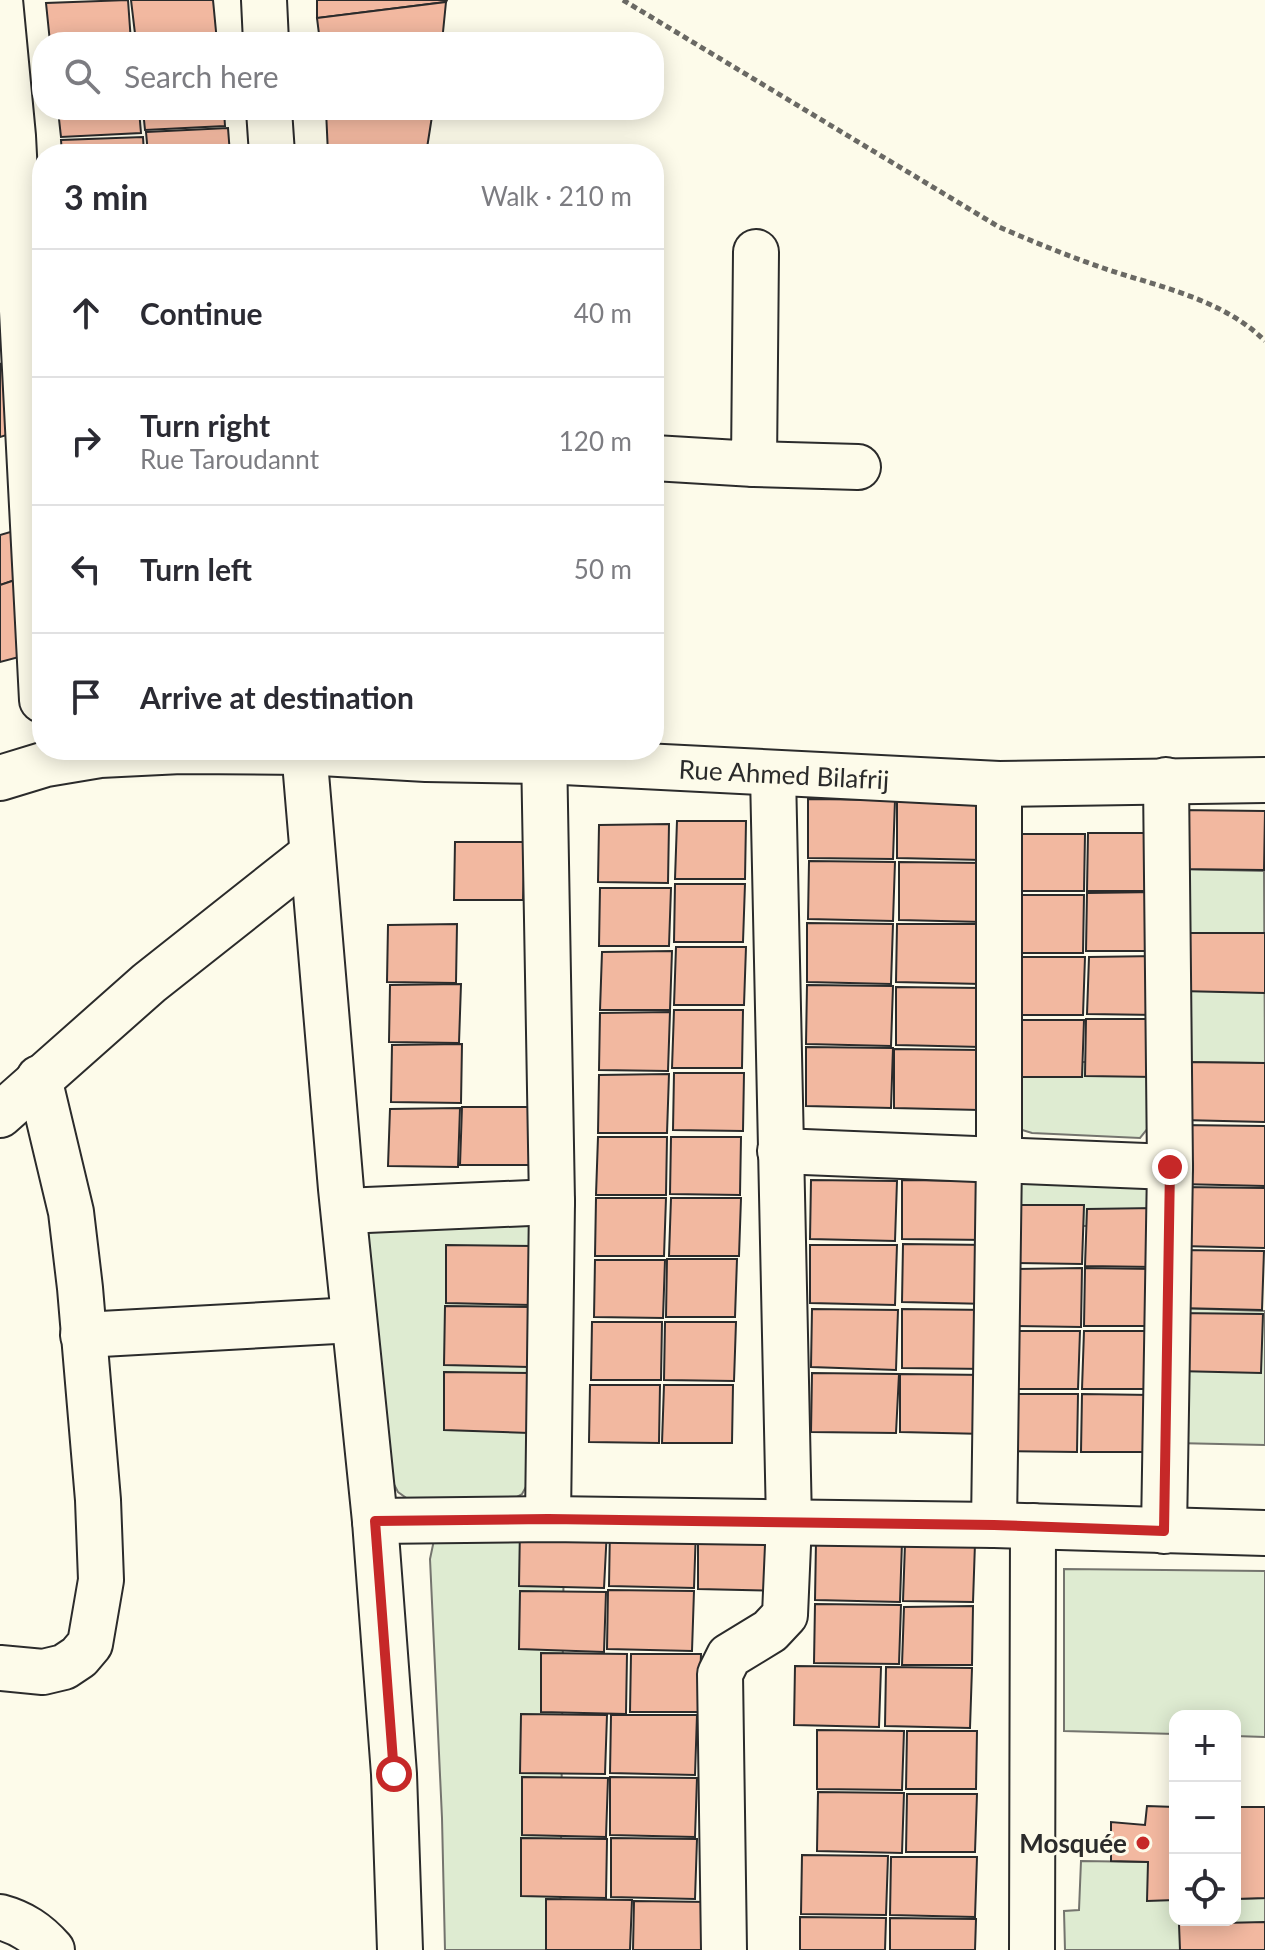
<!DOCTYPE html>
<meta charset="utf-8">
<style>
:root{--surface:#fff;--page:#f2f2f3;--text:#2b2b33;--muted:#7c7c81;--line:#e1e1e2}
body{margin:0;font-family:Lato,sans-serif;background:var(--page);color:var(--text)}
.controls{position:absolute;right:24px;bottom:24px;display:grid;overflow:hidden;border-radius:16px;box-shadow:0 4px 20px #0003}
.controls button{width:72px;height:72px;display:grid;place-items:center;padding:0;border:0;border-bottom:2px solid var(--line);background:var(--surface);color:var(--text);font:40px sans-serif}
.stop{position:absolute;width:24px;height:24px;margin:-18px;border:6px solid #c62828;border-radius:50%;background:#fff}
.stop.end{background:#c62828;border-color:#fff;box-shadow:0 2px 8px #0008}
.list{margin:0;padding:0;list-style:none}
h2{display:flex;justify-content:space-between;align-items:center;height:104px;margin:0;padding:0 32px;font-size:34px}
h2 small{font-size:26px;font-weight:400;color:var(--muted)}
.list li{display:grid;grid-template-columns:52px 1fr auto;gap:24px;align-items:center;box-sizing:border-box;height:128px;padding:0 32px;border-top:2px solid var(--line)}
.list b{display:block;font-size:30px;white-space:nowrap}
.list p{margin:0;font-size:26px;white-space:nowrap;color:var(--muted)}
.list em{font-size:26px;font-style:normal;color:var(--muted)}
.icon{flex:none;width:44px;height:44px;fill:none;stroke:currentColor;stroke-width:2;stroke-linecap:round;stroke-linejoin:round}
.map{position:relative;flex:none;width:1265px;height:1950px;overflow:hidden}
.search{position:absolute;background:var(--surface);box-shadow:0 4px 20px #0003;left:32px;top:32px;width:632px;height:88px;display:flex;align-items:center;gap:20px;box-sizing:border-box;padding:0 28px;border-radius:32px;color:var(--muted);font-size:30px}
.panel{position:absolute;background:var(--surface);box-shadow:0 4px 20px #0003;left:32px;top:144px;width:632px;height:616px;border-radius:32px}
.map>svg:first-child{display:block}
.green{fill:#deebd1;stroke:#74746e;stroke-width:2}
.building{fill:#f2b8a0;stroke:#2b2b2b;stroke-width:2}
.lines{fill:none;stroke-linecap:round;stroke-linejoin:round}
.minor-casing{stroke:#2b2b2b;stroke-width:48}
.path{stroke:#6a6964;stroke-width:5;stroke-dasharray:6 4;stroke-linecap:butt}
.minor{stroke:#fdfbea;stroke-width:44}
.route{stroke:#c62828;stroke-width:10}
.poi-dot{fill:#c62828;stroke:#fdfbea;stroke-width:3}
.labels{text-anchor:middle;dominant-baseline:central;stroke-width:6;stroke-linejoin:round;paint-order:stroke}
.street-label{font-size:26px;fill:#2b2b2b;stroke:#fdfbea}
.poi-label{font-size:26px;font-weight:bold;fill:#2b2b2b;stroke:#fdfbea;text-anchor:end}
</style>
<div class="map">
<svg width="1265" height="1950" viewBox="0 0 1265 1950">
<rect width="100%" height="100%" fill="#fdfbea"/>
<g class="green">
<path d="M1179,869L1264,871L1265,1063L1183,1062Z"/>
<path d="M1013,1062H1155L1153,1122L1140,1138L1032,1133L1019,1129Z"/>
<path d="M1016,1172L1158,1180L1156,1228L1013,1224Z"/>
<path d="M534,1218L527,1485L522,1494L513,1499L412,1502L398,1492L388,1473L364,1223Z"/>
<path d="M1178,1308L1265,1311V1445L1175,1443Z"/>
<path d="M564,1528L560,1950H445L442,1818L430,1559L434,1540Z"/>
<path d="M1064,1569L1265,1571V1737L1235,1736V1716H1175V1734L1064,1731Z"/>
<path d="M1081,1861L1148,1862V1900H1175V1920H1235V1899L1265,1898V1950H1065L1064,1911L1079,1910Z"/>
</g>
<g class="building">
<path d="M128,0L131,42H50L46,3Z"/>
<path d="M131,0H213L217,42H136Z"/>
<path d="M317,0H447L446,2L317,18Z"/>
<path d="M446,2L442,42H320L317,18Z"/>
<path d="M58,110H139L141,133L61,137Z"/>
<path d="M143,110H224L225,126L145,130Z"/>
<path d="M326,110H433L427,148L328,154Z"/>
<path d="M228,128L230,154H148L146,132Z"/>
<path d="M143,137L144,154H62L61,140Z"/>
<path d="M427,148L426,154H356Z"/>
<path d="M4,362L13,433L0,437V364Z"/>
<path d="M17,530L18,579L0,585V535Z"/>
<path d="M18,579L19,657L0,662V585Z"/>
<path d="M808,799L895,800L893,859L808,858Z"/>
<path d="M897,799L984,800L982,860L897,858Z"/>
<path d="M1179,810L1265,811L1264,870L1179,869Z"/>
<path d="M677,821H746L745,879H675Z"/>
<path d="M669,824L668,883L598,882L599,825Z"/>
<path d="M1088,833H1158L1156,891H1087Z"/>
<path d="M1015,834H1085L1084,891H1014Z"/>
<path d="M455,842H525L523,900H454Z"/>
<path d="M809,861L895,862L893,921L808,919Z"/>
<path d="M899,862L985,863L983,922L899,920Z"/>
<path d="M675,884H745L743,942H674Z"/>
<path d="M600,888H671L669,946H599Z"/>
<path d="M1157,892L1155,951H1086L1087,893Z"/>
<path d="M1014,895H1084L1083,953H1013Z"/>
<path d="M807,923L893,924L891,984L807,982Z"/>
<path d="M457,924L456,983L387,982L388,925Z"/>
<path d="M897,924H983L981,984L896,982Z"/>
<path d="M1180,933H1265V993L1180,991Z"/>
<path d="M676,947H746L744,1005H674Z"/>
<path d="M672,951L670,1010H600L602,952Z"/>
<path d="M1158,956L1157,1015L1087,1014L1089,957Z"/>
<path d="M1015,957H1085L1083,1015H1013Z"/>
<path d="M461,984L459,1043L389,1042L390,985Z"/>
<path d="M807,985L893,986L891,1046L806,1044Z"/>
<path d="M896,987L982,988L981,1047L896,1045Z"/>
<path d="M674,1010H743L742,1068H672Z"/>
<path d="M670,1012L668,1071L599,1070L600,1013Z"/>
<path d="M1086,1019H1156L1155,1077L1085,1076Z"/>
<path d="M1014,1020H1084L1082,1077H1013Z"/>
<path d="M462,1044L461,1103L391,1102L392,1045Z"/>
<path d="M806,1047L893,1048L891,1108L806,1106Z"/>
<path d="M894,1049L981,1050L979,1110L894,1108Z"/>
<path d="M1183,1062L1265,1063V1122L1182,1120Z"/>
<path d="M674,1073H744L743,1131L673,1130Z"/>
<path d="M669,1074L667,1133H598L599,1075Z"/>
<path d="M462,1107H532L530,1165H460Z"/>
<path d="M460,1108L458,1167L388,1166L390,1109Z"/>
<path d="M1180,1125L1265,1126V1186L1180,1184Z"/>
<path d="M598,1137H667L666,1195H596Z"/>
<path d="M671,1137H741L740,1195L670,1194Z"/>
<path d="M811,1180L897,1181L895,1241L810,1239Z"/>
<path d="M902,1180L989,1181L987,1240L902,1239Z"/>
<path d="M1181,1187L1265,1188V1248L1181,1246Z"/>
<path d="M596,1198H666L664,1256H595Z"/>
<path d="M671,1198H741L739,1256H669Z"/>
<path d="M1014,1205H1084L1082,1264L1012,1263Z"/>
<path d="M1156,1208L1155,1267L1085,1266L1087,1209Z"/>
<path d="M903,1244L990,1245L988,1304L902,1302Z"/>
<path d="M446,1245L533,1246L531,1305L446,1303Z"/>
<path d="M810,1245H897L895,1305L810,1303Z"/>
<path d="M1178,1250L1264,1251L1262,1310L1178,1308Z"/>
<path d="M667,1259H737L735,1317H666Z"/>
<path d="M595,1260H665L663,1318L594,1317Z"/>
<path d="M1082,1268L1081,1327L1011,1326L1012,1269Z"/>
<path d="M1085,1268L1155,1269L1154,1326H1084Z"/>
<path d="M445,1306L531,1307L529,1367L444,1365Z"/>
<path d="M812,1309L898,1310L896,1370L811,1367Z"/>
<path d="M902,1309L989,1310L987,1369L902,1368Z"/>
<path d="M1176,1313L1263,1314L1261,1373L1176,1371Z"/>
<path d="M592,1322H662L661,1380H591Z"/>
<path d="M665,1322H736L734,1381L664,1380Z"/>
<path d="M1010,1331H1080L1078,1389H1008Z"/>
<path d="M1084,1331H1153L1152,1389H1082Z"/>
<path d="M444,1372L530,1373L529,1433L444,1430Z"/>
<path d="M812,1373L899,1374L896,1433L811,1432Z"/>
<path d="M900,1374L987,1375L985,1434L900,1432Z"/>
<path d="M590,1385H660L659,1443L589,1442Z"/>
<path d="M664,1385H733L732,1443H662Z"/>
<path d="M1009,1394H1078L1077,1452L1007,1451Z"/>
<path d="M1082,1394L1152,1395L1151,1452H1081Z"/>
<path d="M610,1527L696,1528L694,1588L609,1586Z"/>
<path d="M520,1528L607,1529L604,1588L519,1586Z"/>
<path d="M698,1530L785,1531L783,1591L698,1589Z"/>
<path d="M816,1541L902,1542L900,1602L815,1600Z"/>
<path d="M975,1543L973,1602L903,1601L905,1544Z"/>
<path d="M608,1590L694,1591L692,1651L607,1649Z"/>
<path d="M520,1591L606,1592L604,1652L519,1649Z"/>
<path d="M815,1604L901,1605L899,1664L814,1663Z"/>
<path d="M973,1606L972,1665H902L904,1607Z"/>
<path d="M541,1653L627,1654L626,1714L541,1712Z"/>
<path d="M631,1654H701L699,1712H630Z"/>
<path d="M795,1666L881,1667L879,1727L794,1725Z"/>
<path d="M886,1667L972,1668L970,1728L885,1726Z"/>
<path d="M521,1714L607,1715L605,1774L520,1773Z"/>
<path d="M611,1715H697L695,1775L610,1773Z"/>
<path d="M817,1730L904,1731L902,1790L817,1789Z"/>
<path d="M907,1731H977L976,1789H906Z"/>
<path d="M522,1777L608,1778L606,1837L522,1835Z"/>
<path d="M610,1777L697,1778L695,1837L610,1835Z"/>
<path d="M818,1792L904,1793L902,1853L817,1851Z"/>
<path d="M907,1794H977L975,1852H906Z"/>
<path d="M1147,1806L1175,1807V1900L1147,1901L1148,1862L1111,1861V1822L1145,1825Z"/>
<path d="M1235,1807H1265V1898L1235,1899Z"/>
<path d="M521,1838L607,1839L606,1898L521,1896Z"/>
<path d="M611,1838L697,1839L695,1899L611,1897Z"/>
<path d="M802,1855L888,1856L886,1915L801,1914Z"/>
<path d="M891,1857H977L975,1917L890,1915Z"/>
<path d="M546,1899L632,1900L630,1950H546Z"/>
<path d="M634,1901L710,1902L709,1950H633Z"/>
<path d="M800,1917L886,1918L885,1950H800Z"/>
<path d="M890,1918L976,1919L975,1950H890Z"/>
<path d="M1265,1922V1950H1180L1179,1924Z"/>
</g>
<g class="lines">
<defs>
<g id="minor">
<path d="M0,0L13,136L42,700"/>
<path d="M264,0L266,42"/>
<path d="M269,110L272,154"/>
<path d="M654,458L754,464L756,252"/>
<path d="M754,464L858,467"/>
<path d="M304,750L341,1189L375,1521L394,1774L400,1950"/>
<path d="M544,750L552,1202L548,1519"/>
<path d="M0,778L46,764L100,755L181,751L304,752L426,759L544,761L999,784L1265,780"/>
<path d="M0,1115L149,983L312,854"/>
<path d="M780,1151L1170,1167"/>
<path d="M344,1211L552,1202"/>
<path d="M83,1335L354,1320"/>
<path d="M375,1521L548,1519L994,1525L1265,1533"/>
<path d="M994,1525L999,1161V784"/>
<path d="M1164,1531L1170,1167L1166,780"/>
<path d="M0,1668L43,1672L64,1667L79,1657L90,1644L101,1580L98,1500L80,1288L71,1212L39,1078"/>
<path d="M0,1917C22,1923 37,1933 52,1950"/>
<path d="M724,1950L720,1674L729,1656L770,1631L785,1615L789,1522L773,774"/>
<path d="M1032,1950L1033,1526"/>
</g>
</defs>
<use href="#minor" class="minor-casing"/>
<path class="path" d="M623,0L999,227C1034,242 1068,256 1103,268C1159,287 1223,299 1265,341"/>
<use href="#minor" class="minor"/>
</g>
<g class="lines">
<path class="route" d="M394,1774L375,1521L548,1519L994,1525L1164,1531L1170,1167"/>
</g>
<circle class="poi-dot" cx="1143" cy="1843" r="8"/>
<g class="labels">
<g class="street-label">
<text transform="translate(784 774) rotate(3)">Rue Ahmed Bilafrij</text>
</g>
<g class="poi-label">
<text x="1127" y="1843">Mosquée</text>
</g>
</g>
</svg>
<div class="controls">
<button>+</button>
<button>−</button>
<button><svg class="icon" aria-label="locate" viewBox="0 0 24 24"><circle cx="12" cy="12" r="6"/><path d="M12 2v4M12 18v4M2 12h4M18 12h4"/></svg></button>
</div>
<div class="stop" style="left:394px;top:1774px"></div>
<div class="stop end" style="left:1170px;top:1167px"></div>
<div class="search"><svg class="icon" aria-label="search" viewBox="0 0 24 24"><circle cx="10" cy="10" r="6"/><path d="M15 15l6 6"/></svg>Search here</div>
<section class="panel">
<h2>3 min<small>Walk · 210 m</small></h2>
<ul class="list">
<li><svg class="icon" aria-label="ahead" viewBox="0 0 24 24"><path d="M12 20V5M6 11l6-6 6 6"/></svg><div><b>Continue</b></div><em>40 m</em></li>
<li><svg class="icon" aria-label="right" viewBox="0 0 24 24"><path d="M7 20v-9h11M14 6l5 5-5 5"/></svg><div><b>Turn right</b><p>Rue Taroudannt</p></div><em>120 m</em></li>
<li><svg class="icon" aria-label="left" viewBox="0 0 24 24"><path d="M17 20v-9H6M10 6l-5 5 5 5"/></svg><div><b>Turn left</b></div><em>50 m</em></li>
<li><svg class="icon" aria-label="arrive" viewBox="0 0 24 24"><path d="M6 21V4h12l-3 4 3 4H6"/></svg><div><b>Arrive at destination</b></div></li>
</ul>
</section>
</div>
